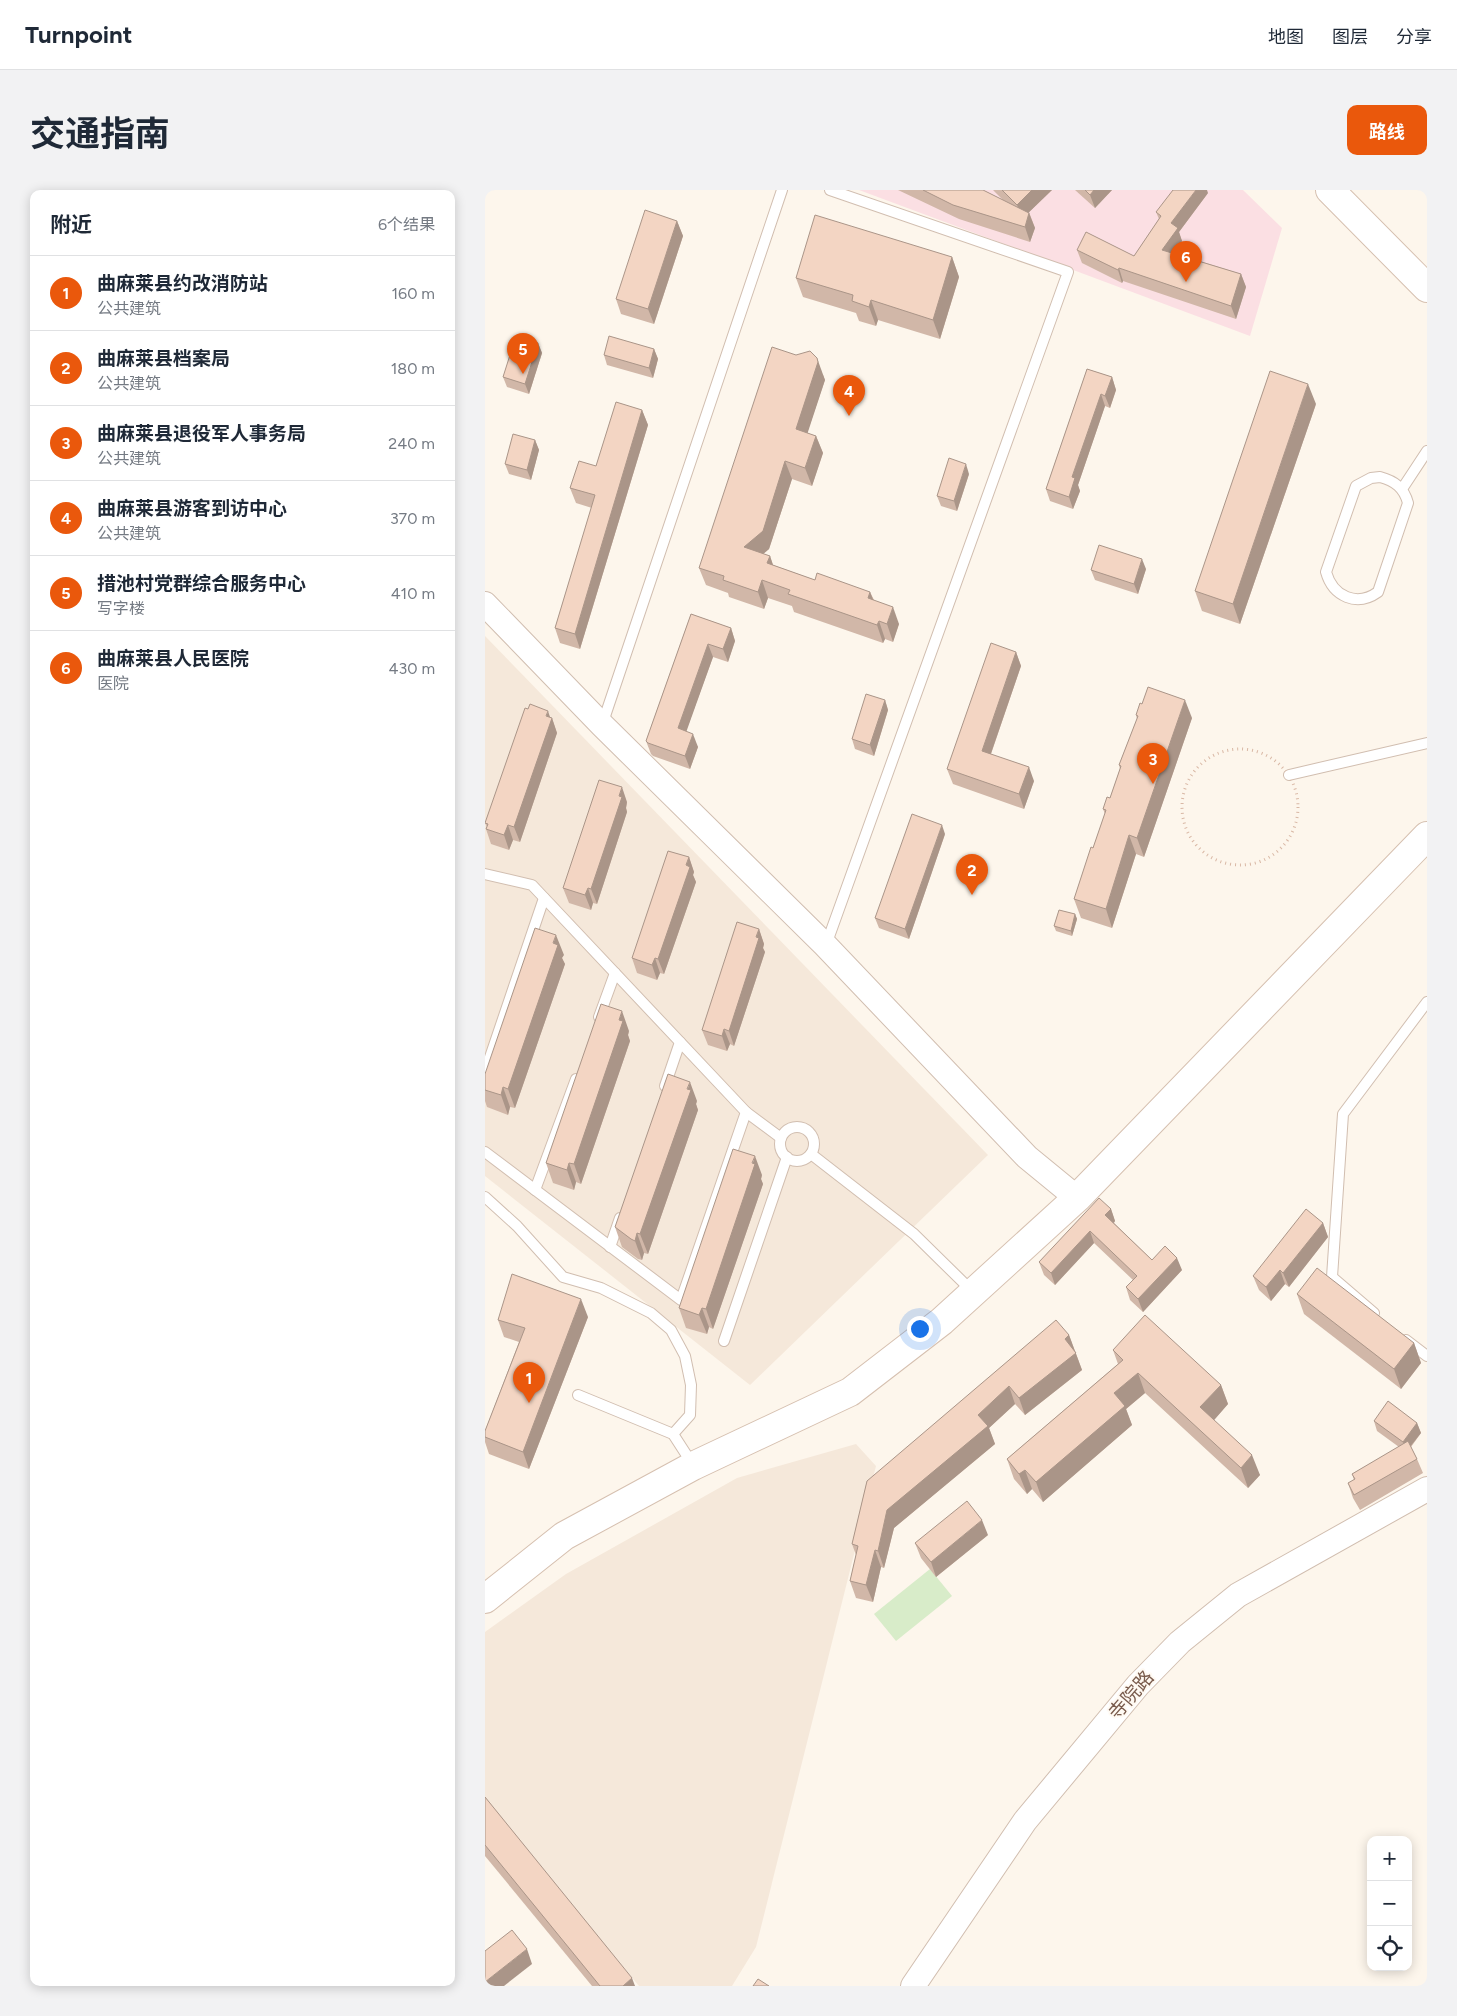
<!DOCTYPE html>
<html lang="zh">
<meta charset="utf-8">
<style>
:root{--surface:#fff;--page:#f2f2f3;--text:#1f2937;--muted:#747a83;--line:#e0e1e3;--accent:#ea580c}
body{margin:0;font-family:Figtree,"Noto Sans SC",sans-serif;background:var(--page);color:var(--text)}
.controls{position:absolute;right:15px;bottom:15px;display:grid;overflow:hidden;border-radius:10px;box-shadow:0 2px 12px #0003}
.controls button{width:45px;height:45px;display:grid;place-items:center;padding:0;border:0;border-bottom:1px solid var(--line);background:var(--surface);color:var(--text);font:25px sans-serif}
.you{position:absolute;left:434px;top:1138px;width:18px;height:18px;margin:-12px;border:4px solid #fff;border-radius:50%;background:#1a73e8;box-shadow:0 0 0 8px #1a73e833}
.badge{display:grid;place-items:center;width:32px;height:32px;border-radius:50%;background:var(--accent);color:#fff;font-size:16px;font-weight:700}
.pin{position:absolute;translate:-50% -41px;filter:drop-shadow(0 1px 2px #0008)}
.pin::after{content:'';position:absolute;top:26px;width:18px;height:15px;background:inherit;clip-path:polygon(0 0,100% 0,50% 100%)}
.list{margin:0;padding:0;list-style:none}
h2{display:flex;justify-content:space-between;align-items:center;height:65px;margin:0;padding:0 20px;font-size:21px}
h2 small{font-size:16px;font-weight:400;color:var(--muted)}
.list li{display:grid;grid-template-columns:32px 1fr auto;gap:15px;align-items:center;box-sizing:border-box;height:75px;padding:0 20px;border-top:1px solid var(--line)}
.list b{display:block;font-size:19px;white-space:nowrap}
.list p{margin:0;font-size:16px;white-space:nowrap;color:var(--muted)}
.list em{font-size:16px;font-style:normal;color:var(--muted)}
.icon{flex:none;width:28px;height:28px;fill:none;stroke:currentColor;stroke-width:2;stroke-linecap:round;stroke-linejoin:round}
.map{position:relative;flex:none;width:942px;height:1796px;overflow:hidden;border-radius:10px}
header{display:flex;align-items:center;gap:30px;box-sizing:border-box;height:70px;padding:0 25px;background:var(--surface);border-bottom:1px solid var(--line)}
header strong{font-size:24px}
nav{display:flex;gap:28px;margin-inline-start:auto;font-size:18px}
.intro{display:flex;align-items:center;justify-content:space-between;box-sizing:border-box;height:120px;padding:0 30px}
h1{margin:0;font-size:35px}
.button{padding:12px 22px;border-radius:10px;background:var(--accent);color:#fff;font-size:18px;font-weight:700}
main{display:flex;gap:30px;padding:0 30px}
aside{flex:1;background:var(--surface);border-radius:10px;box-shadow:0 2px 12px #0003}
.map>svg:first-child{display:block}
.residential{fill:#f5e8da}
.medical{fill:#fbdfe3}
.green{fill:#d8ecc9}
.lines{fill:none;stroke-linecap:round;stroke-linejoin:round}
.service-casing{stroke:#d1beb0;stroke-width:12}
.tertiary-casing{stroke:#d1beb0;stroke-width:26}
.secondary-casing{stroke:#d6c0b0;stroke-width:30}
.path{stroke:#d9b8a5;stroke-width:3;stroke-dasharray:1 4;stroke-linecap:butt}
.service{stroke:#fff;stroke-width:10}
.tertiary{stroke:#fff;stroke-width:24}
.secondary{stroke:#fff;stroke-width:28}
.wall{fill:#d1b7a8}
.shaded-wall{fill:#aa9588}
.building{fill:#f3d5c3;stroke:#aa9588}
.labels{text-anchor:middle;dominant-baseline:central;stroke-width:4;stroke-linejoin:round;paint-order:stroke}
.street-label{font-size:19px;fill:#7a5c4d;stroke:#fffaf3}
</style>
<header>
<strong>Turnpoint</strong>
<nav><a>地图</a><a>图层</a><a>分享</a></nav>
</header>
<div class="intro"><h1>交通指南</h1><a class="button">路线</a></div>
<main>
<aside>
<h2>附近<small>6个结果</small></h2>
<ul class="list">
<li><span class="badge">1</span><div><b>曲麻莱县约改消防站</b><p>公共建筑</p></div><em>160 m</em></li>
<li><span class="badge">2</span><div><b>曲麻莱县档案局</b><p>公共建筑</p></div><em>180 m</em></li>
<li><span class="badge">3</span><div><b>曲麻莱县退役军人事务局</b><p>公共建筑</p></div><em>240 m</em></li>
<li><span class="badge">4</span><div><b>曲麻莱县游客到访中心</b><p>公共建筑</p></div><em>370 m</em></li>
<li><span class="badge">5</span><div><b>措池村党群综合服务中心</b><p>写字楼</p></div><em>410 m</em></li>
<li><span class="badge">6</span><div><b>曲麻莱县人民医院</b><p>医院</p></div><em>430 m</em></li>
</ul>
</aside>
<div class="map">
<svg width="942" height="1796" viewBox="0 0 942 1796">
<rect width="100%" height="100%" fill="#fdf6ec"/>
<g class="residential">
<path d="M0,446L503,965L265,1195L0,986Z"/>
<path d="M371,1254L391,1276L271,1757L247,1796H154L0,1613V1442L81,1384L252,1288Z"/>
</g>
<path class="medical" d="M374,0H758L797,38L765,146Z"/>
<path class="green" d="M445,1379L467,1406L411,1451L389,1424Z"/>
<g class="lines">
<defs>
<g id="service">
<path d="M895,287C910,291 919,298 923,313L893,402C872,417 848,407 841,382L871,296L886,288Z"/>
<path d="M917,299L942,261"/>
<path d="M117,535L297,0"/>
<path d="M804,585L942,553"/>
<path d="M0,684L47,695L261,922L296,948"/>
<path d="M341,755L583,82L345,0"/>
<path d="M114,827L130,783"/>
<path d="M0,882L59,708"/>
<path d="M180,896L195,852"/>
<circle cx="312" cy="954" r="17"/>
<path d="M0,962L196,1110L261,922"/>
<path d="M326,964L429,1044L488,1102"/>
<path d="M50,1000L91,889"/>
<path d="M0,1007L32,1036L78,1087L116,1098L166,1123L186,1140L200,1166L206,1195L205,1225L188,1244"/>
<path d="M125,1057L135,1028"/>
<path d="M889,1123L847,1087L858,924L942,812"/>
<path d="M921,1150L942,1166"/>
<path d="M239,1151L302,967"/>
<path d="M93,1205L188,1244L208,1275"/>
</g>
<g id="tertiary">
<path d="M0,414L117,535L340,755L542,967L592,1008"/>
<path d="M428,1796L540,1631L653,1495L695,1452L753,1405L942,1299"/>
</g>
<g id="secondary">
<path d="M845,0L942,98"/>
<path d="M0,1409L79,1346L208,1276L365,1202L457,1131L592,1008L942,646"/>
</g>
</defs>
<use href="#service" class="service-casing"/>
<use href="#tertiary" class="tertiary-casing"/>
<use href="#secondary" class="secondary-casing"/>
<circle class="path" cx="755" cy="617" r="58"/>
<use href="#service" class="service"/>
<use href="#tertiary" class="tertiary"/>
<use href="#secondary" class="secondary"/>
</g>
<g class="wall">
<path d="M413,0H498L518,10L508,0H567L544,22L550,38L545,52L474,29Z"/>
<path d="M590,0H627L610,18Z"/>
<path d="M723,3L694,42L697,51L689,63L756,84L761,97L751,129L638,91L637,93L597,73L592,60L649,66L674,29L671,22Z"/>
<path d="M192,31L198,46L169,134L136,124L131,109Z"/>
<path d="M467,67L474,87L455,149L393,130L391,136L374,131L371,123L318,107L311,88Z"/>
<path d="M53,153L57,163L44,204L22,197L18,187Z"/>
<path d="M169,159L173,169L168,188L122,175L119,165Z"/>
<path d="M602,179L627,187L631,200L625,218L620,216L593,295L595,301L588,319L565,311L561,299Z"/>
<path d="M338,185L340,190L322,243L331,246L338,263L327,296L307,289L284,359L278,364L285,366L288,375L330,390L385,402L389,410L414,434L408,452L400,449L398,453L309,422L307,416L283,408L279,419L244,407L243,403L221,395L214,378Z"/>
<path d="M831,214L755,434L717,421L710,401Z"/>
<path d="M157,220L163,235L95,459L75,453L70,438L107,318L91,313L85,298L111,276Z"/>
<path d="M50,250L54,260L46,290L24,284L20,274Z"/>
<path d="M484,284L472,321L456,316L452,306Z"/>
<path d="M661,379L653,404L610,390L606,380Z"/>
<path d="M206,424L246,438L250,451L243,472L228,467L201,541L213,557L205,579L168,566L166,564L161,551Z"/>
<path d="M531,462L536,476L506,564L549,591L539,619L468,594L462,579Z"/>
<path d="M400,510L403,520L389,566L370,559L367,549Z"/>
<path d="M651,525L707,528L659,667L651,664L627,738L596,728L589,709L608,658L620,624L618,619L625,608L635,579L634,575L652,529Z"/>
<path d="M65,528H67L72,543L35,652L28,650L24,660L6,654L1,639L2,637L0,633Z"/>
<path d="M142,612L141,618L142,622L112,714L108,713L106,720L84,713L78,698Z"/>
<path d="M460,644L424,749L394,738L390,728Z"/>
<path d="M204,667L209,682L208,685L211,692L179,784L175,783L172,790L152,783L147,768Z"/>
<path d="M590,724L592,729L587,746L571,741L569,736Z"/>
<path d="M274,739L279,754L278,758L280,762L249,856L245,854L242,861L223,855L217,840Z"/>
<path d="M79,765L77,768L80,774L30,918L25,917L23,925L2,917L0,911V884Z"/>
<path d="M144,841L143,845L145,851L96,994L91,992L89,1000L68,993L61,973Z"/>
<path d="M212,911L211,914L213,920L163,1064L159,1063L157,1070L153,1069L137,1057L130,1037Z"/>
<path d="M277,985L276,989L278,994L228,1139L224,1137L222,1144L201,1138L194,1118Z"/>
<path d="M626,1019L630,1031L629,1033L667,1070L697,1080L658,1122L645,1110L641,1097L648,1090L609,1053L570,1095L559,1085L554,1072Z"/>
<path d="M838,1033L843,1047L804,1097L800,1094L786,1111L774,1100L768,1086Z"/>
<path d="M812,1104L929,1153L936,1173L916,1199L819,1124Z"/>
<path d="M103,1127L44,1279L4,1264L0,1252V1241L34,1152L19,1147L13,1130Z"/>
<path d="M584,1145L597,1180L540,1225L530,1214L504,1238L510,1254L409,1338L399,1378L396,1377L388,1412L371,1408L365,1391L371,1365L367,1354L382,1291Z"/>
<path d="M628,1160L736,1195L743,1214L729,1230L775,1285L763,1298L660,1203L641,1219L647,1235L558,1312L547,1299L542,1304L529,1289L522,1269L633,1174Z"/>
<path d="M889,1231L932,1233L936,1243L926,1257L932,1269L938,1283L875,1320L868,1308L863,1293L869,1290L867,1284L914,1257L892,1241Z"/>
<path d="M503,1345L451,1387L436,1368L430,1353Z"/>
<path d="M0,1607L150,1796H107L0,1666Z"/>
</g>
<g class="shaded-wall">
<path d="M547,0H567L537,29L532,15Z"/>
<path d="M609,0H627L610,18L605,5Z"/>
<path d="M711,0H722L723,3L694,42L697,51L682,73L677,60L686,33Z"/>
<path d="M544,23L550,38L545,52L540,37Z"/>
<path d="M192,31L198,46L169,134L163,119Z"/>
<path d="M467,67L474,87L455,149L448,130Z"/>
<path d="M634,78L638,91L637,93L633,80Z"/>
<path d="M756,84L761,97L751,129L746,116Z"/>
<path d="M386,110L393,130L391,136L384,117Z"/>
<path d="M53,153L57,163L44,204L40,194Z"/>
<path d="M169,159L173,169L168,188L164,178Z"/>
<path d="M332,168L340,190L318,257L311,239Z"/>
<path d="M627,187L631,200L625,218L620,206Z"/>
<path d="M823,194L831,214L755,434L748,414Z"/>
<path d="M616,204L620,216L593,295L595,301L588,319L584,307L587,287Z"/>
<path d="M157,220L163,235L95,459L90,444Z"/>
<path d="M331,246L338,263L327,296L320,278Z"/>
<path d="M50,250L54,260L46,290L42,280Z"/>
<path d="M300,271L307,289L284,359L265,375L259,357Z"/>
<path d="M481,274L484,284L472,321L469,311Z"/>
<path d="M285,366L291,384L282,373Z"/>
<path d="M657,369L661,379L653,404L649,394Z"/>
<path d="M277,390L283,408L279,419L273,402Z"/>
<path d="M385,402L392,419L383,408Z"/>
<path d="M408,417L414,434L408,452L402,434Z"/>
<path d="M394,431L400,449L398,453L392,435Z"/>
<path d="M246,438L250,451L243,472L238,459Z"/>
<path d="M223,454L228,467L198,551L193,538Z"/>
<path d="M531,462L536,476L502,575L497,561Z"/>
<path d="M400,510L403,520L389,566L385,555Z"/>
<path d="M700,510L707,528L659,667L652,648Z"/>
<path d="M63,521L66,530L67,528L72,543L35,652L29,637Z"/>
<path d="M208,544L213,557L205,579L200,566Z"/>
<path d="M544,577L549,591L539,619L534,604Z"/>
<path d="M137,597L142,612L141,618L142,622L112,714L106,699Z"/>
<path d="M23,635L28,650L24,660L19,645Z"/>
<path d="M457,635L460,644L424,749L420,739Z"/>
<path d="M644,645L651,664L627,738L621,719Z"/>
<path d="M204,667L209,682L208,685L211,692L179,784L173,769Z"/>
<path d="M103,698L108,713L106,720L100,705Z"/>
<path d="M590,724L592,729L587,746L586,741Z"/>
<path d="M274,739L279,754L278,758L280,762L249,856L244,841Z"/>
<path d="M71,745L79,765L77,768L80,774L30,918L23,899Z"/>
<path d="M170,768L175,783L172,790L167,775Z"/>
<path d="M137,821L144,841L143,845L145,851L96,994L89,974Z"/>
<path d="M239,839L245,854L242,861L237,846Z"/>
<path d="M205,892L212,911L211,914L213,920L163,1064L155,1044Z"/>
<path d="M18,897L25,917L23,925L16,905Z"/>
<path d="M270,966L277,985L276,989L278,994L228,1139L221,1119Z"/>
<path d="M84,973L91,992L89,1000L82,980Z"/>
<path d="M626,1019L630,1031L625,1037L620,1025Z"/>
<path d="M838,1033L843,1047L804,1097L798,1083Z"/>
<path d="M605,1041L609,1053L570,1095L566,1083Z"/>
<path d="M152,1043L159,1063L157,1070L150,1051Z"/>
<path d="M692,1068L697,1080L658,1122L653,1109Z"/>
<path d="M795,1080L800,1094L786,1111L781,1097Z"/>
<path d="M96,1109L103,1127L44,1279L38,1262Z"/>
<path d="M217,1118L224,1137L222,1144L214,1125Z"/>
<path d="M584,1145L597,1180L540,1225L534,1208L580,1149Z"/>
<path d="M929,1153L936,1173L916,1199L909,1179Z"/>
<path d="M653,1183L660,1203L641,1219L647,1235L558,1312L551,1292L629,1203Z"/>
<path d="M736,1195L743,1214L723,1237L715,1217Z"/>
<path d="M524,1196L530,1214L504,1238L510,1254L409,1338L399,1378L393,1361L402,1320L493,1225Z"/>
<path d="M932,1233L936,1243L921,1262L918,1252Z"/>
<path d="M767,1265L775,1285L763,1298L756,1278Z"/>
<path d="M540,1280L547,1299L542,1304L534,1284Z"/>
<path d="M497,1330L503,1345L451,1387L446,1372Z"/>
<path d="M390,1360L396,1377L388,1412L381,1395Z"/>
<path d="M42,1759L47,1774L19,1796H0V1792Z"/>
<path d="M147,1788L150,1796H138Z"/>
</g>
<g class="building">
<path d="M438,0H498L544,23L540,37L468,15Z"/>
<path d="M517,0H547L532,15Z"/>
<path d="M600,0H609L605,5Z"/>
<path d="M688,0H711L686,33L693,38L677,60L756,84L746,116L634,78L633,80L592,60L601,42L649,66L676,26L671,22Z"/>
<path d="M160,20L192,31L163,119L131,109Z"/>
<path d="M330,25L467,67L448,130L386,110L384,117L367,111L368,105L311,88Z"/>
<path d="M31,146L53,153L40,194L18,187Z"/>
<path d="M124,146L169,159L164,178L119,165Z"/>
<path d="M287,157L311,165L325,161L332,168L333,172L311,239L331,246L320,278L300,271L278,341L259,357L285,366L282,373L330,390L332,383L385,402L383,408L408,417L402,434L394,431L392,435L303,404L305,400L277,390L273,402L238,390L239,386L214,378Z"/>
<path d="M602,179L627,187L620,206L616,204L587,287L590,288L584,307L561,299Z"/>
<path d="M785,181L823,194L748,414L710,401Z"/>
<path d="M131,212L157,220L90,444L70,438L110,305L85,298L94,271L111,276Z"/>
<path d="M28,244L50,250L42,280L20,274Z"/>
<path d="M464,268L481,274L469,311L452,306Z"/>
<path d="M614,355L657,369L649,394L606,380Z"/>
<path d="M206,424L246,438L238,459L223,454L193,538L208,544L200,566L163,553L161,551Z"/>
<path d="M506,453L531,462L497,561L544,577L534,604L462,579Z"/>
<path d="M663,497L700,510L652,648L644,645L621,719L589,709L606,657L608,658L621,620L618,619L622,607L625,608L636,576L634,575L653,526L651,525L655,513L657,514Z"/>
<path d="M381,504L400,510L385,555L367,549Z"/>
<path d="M45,514L63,521L61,526L67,528L29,637L23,635L19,645L1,639L3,634L0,633L40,518L43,519Z"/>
<path d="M114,590L137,597L134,606L137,607L106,699L103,698L100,705L78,698Z"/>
<path d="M427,624L457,635L420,739L390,728Z"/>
<path d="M183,661L204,667L201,675L205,677L173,769L170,768L167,775L147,768Z"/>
<path d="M574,720L590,724L586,741L569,736Z"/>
<path d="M252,732L274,739L271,747L274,748L244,841L239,839L237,846L217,840Z"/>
<path d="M50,738L71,745L68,753L73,755L23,899L18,897L16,905L0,900V884Z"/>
<path d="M116,814L137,821L134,830L138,831L89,974L84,973L82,980L61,973Z"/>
<path d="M183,884L205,892L202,899L206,900L155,1044L152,1043L150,1051L146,1049L130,1037Z"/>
<path d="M248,959L270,966L267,973L270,974L221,1119L217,1118L214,1125L194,1118Z"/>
<path d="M614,1008L626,1019L620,1025L667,1070L680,1056L692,1068L653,1109L641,1097L652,1086L605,1041L566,1083L554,1072Z"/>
<path d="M821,1019L838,1033L798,1083L795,1080L781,1097L768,1086Z"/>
<path d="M832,1078L929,1153L909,1179L812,1104Z"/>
<path d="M27,1084L96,1109L38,1262L0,1247V1241L40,1138L13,1130Z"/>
<path d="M660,1125L736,1195L715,1217L767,1265L756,1278L653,1183L629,1203L640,1216L551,1292L540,1280L534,1284L522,1269L638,1170L628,1160Z"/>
<path d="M571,1130L584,1145L580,1149L591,1163L534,1208L524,1196L493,1225L503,1236L402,1320L393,1361L390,1360L381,1395L365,1391L373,1356L367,1354L382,1291Z"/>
<path d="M903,1211L932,1233L918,1252L889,1231Z"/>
<path d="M923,1251L932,1269L869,1305L863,1293L870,1289L867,1284Z"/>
<path d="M482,1311L497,1330L446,1372L430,1353Z"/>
<path d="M0,1607L147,1788L138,1796H115L0,1655Z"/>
<path d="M27,1740L42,1759L0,1792V1761Z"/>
<path d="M273,1789L284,1796H268Z"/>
</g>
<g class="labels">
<g class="street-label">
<text transform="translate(646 1505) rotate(-49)">寺院路</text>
</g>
</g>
</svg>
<div class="controls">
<button>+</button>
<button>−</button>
<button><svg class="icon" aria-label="locate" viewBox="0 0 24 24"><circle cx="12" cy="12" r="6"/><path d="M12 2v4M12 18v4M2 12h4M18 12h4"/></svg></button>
</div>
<div class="you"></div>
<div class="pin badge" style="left:44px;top:1213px">1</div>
<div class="pin badge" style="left:487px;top:705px">2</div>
<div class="pin badge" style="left:668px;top:594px">3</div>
<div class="pin badge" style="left:364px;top:226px">4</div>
<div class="pin badge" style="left:38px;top:184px">5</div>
<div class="pin badge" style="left:701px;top:92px">6</div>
</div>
</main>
